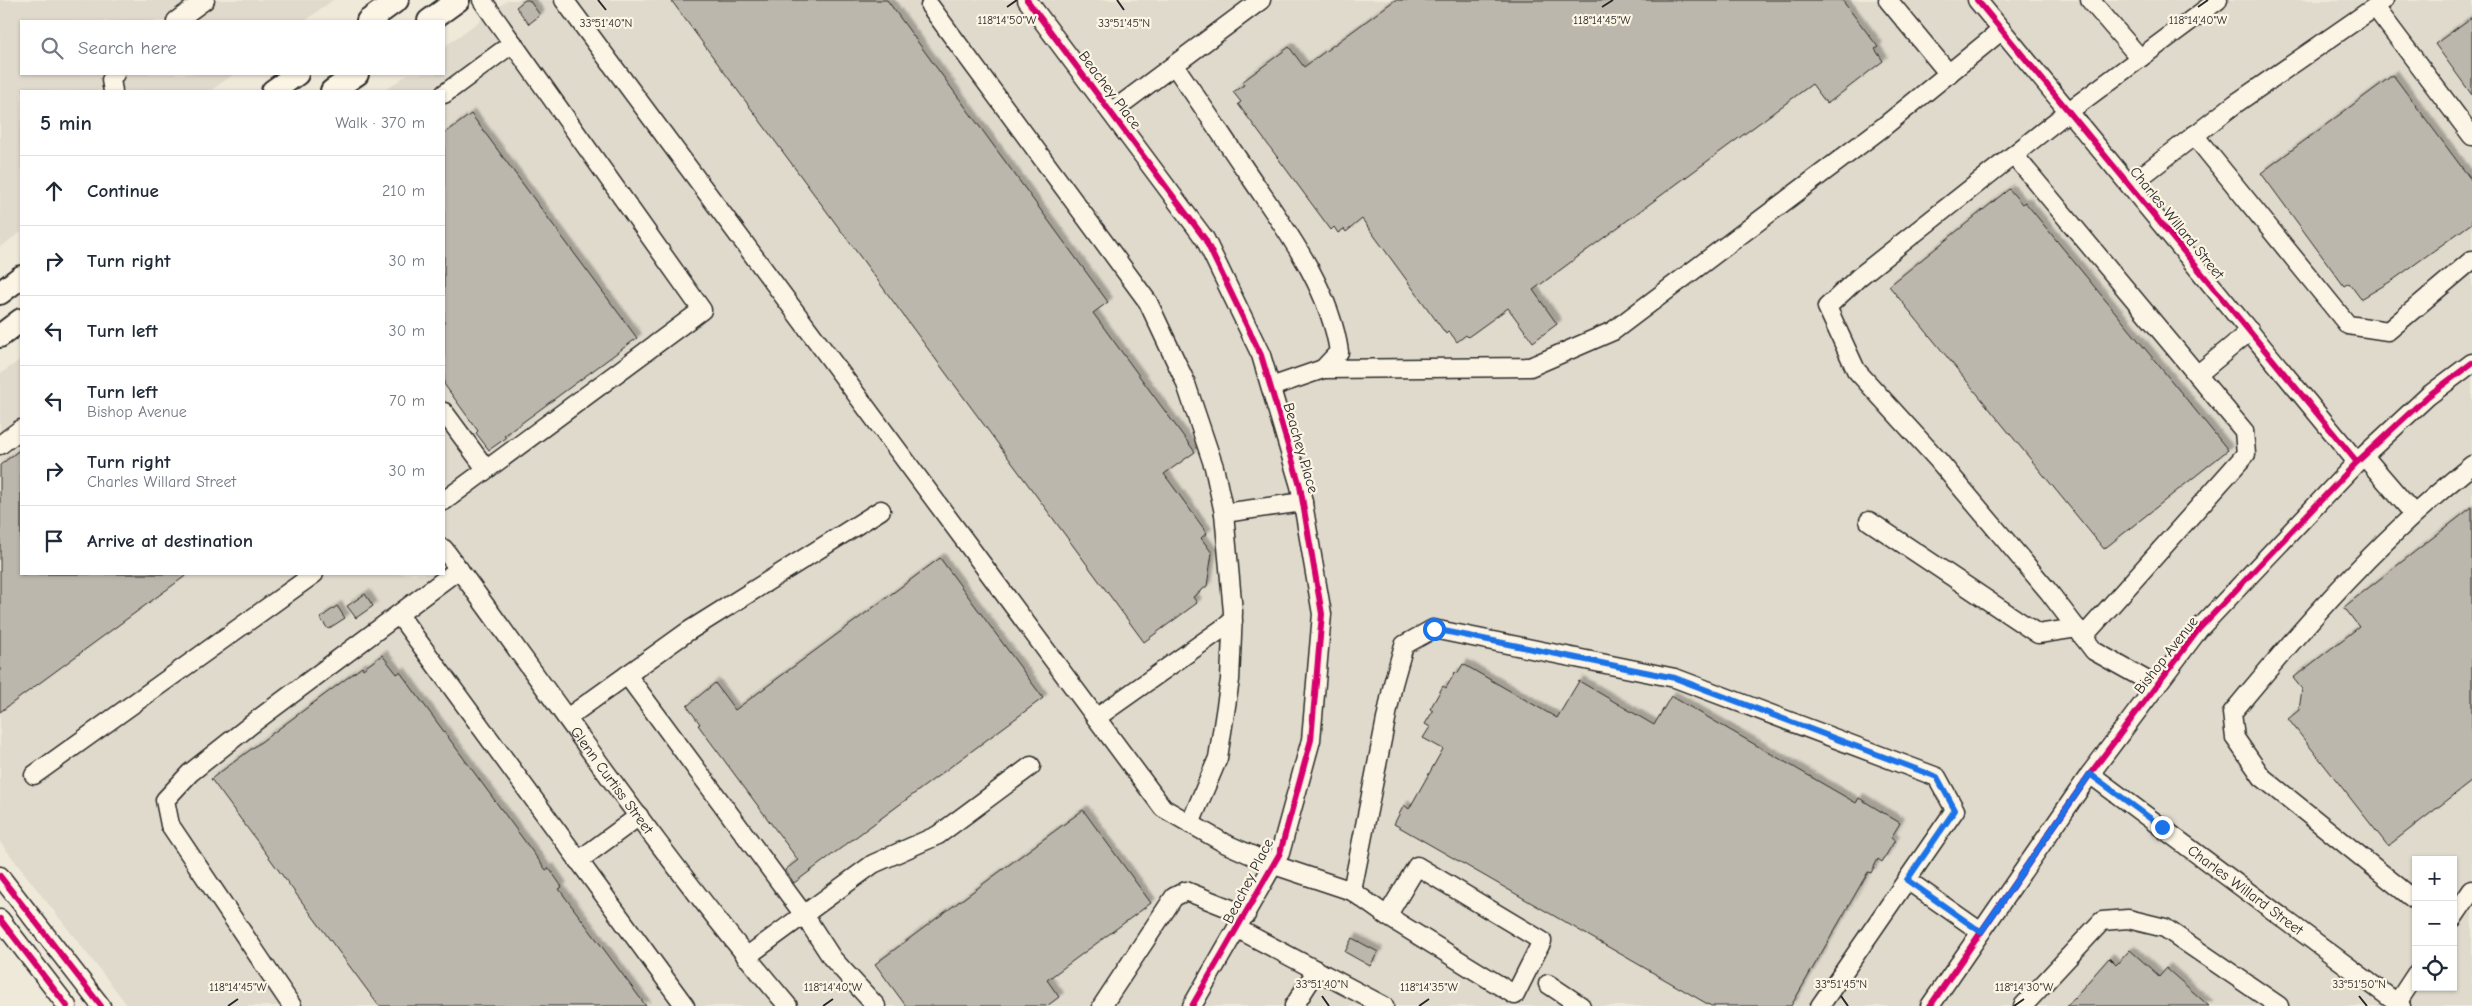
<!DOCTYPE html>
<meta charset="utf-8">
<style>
:root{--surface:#fff;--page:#f2f2f3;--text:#1f2937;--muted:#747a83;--line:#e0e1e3}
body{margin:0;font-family:"Comic Neue",sans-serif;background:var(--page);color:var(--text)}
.controls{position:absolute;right:15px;bottom:15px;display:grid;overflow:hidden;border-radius:0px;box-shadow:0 1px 4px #0004}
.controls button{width:45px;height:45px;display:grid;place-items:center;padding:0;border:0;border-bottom:1px solid var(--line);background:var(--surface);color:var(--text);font:25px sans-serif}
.stop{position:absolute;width:15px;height:15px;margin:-11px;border:4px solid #1a73e8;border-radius:50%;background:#fff}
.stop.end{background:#1a73e8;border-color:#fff;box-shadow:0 1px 5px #0008}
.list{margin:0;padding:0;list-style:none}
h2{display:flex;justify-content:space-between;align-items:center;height:65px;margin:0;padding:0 20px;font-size:21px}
h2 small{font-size:16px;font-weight:400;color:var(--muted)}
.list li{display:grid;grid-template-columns:32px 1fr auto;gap:15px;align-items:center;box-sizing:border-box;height:70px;padding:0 20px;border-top:1px solid var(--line)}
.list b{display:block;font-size:19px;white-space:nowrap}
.list p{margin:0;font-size:16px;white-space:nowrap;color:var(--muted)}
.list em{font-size:16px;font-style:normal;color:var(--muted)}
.icon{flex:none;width:28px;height:28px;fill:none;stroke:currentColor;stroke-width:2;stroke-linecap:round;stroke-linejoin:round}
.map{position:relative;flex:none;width:2472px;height:1006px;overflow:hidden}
.search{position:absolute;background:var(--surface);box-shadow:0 1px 4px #0004;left:20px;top:20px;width:425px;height:55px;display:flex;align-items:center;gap:12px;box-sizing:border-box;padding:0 18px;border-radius:0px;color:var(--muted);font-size:19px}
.panel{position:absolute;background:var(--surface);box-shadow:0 1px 4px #0004;left:20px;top:90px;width:425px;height:485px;border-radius:0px}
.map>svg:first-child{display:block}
.built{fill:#e0dacc;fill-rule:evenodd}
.building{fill:#bcb7ac;stroke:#2b2b2b;filter:url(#shadow)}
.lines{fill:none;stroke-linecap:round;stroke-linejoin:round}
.minor-casing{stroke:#2b2b2b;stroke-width:21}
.major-casing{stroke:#2b2b2b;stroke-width:26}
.minor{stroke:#fcf5e5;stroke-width:18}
.major{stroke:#fcf5e5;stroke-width:22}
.cycleway-casing{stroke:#fcf5e5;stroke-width:9}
.cycleway{stroke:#d6006c;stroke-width:6}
.route{stroke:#1a73e8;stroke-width:6}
.ticks{fill:none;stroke:#2b2b2b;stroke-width:2}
.labels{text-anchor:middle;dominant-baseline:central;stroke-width:4.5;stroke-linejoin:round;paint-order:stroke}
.street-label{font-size:15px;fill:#2b2b2b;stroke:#fcf5e5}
.ticks-label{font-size:12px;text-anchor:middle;fill:#2b2b2b;stroke:#fcf5e5;stroke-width:4.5;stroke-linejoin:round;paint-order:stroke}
</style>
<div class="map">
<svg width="2472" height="1006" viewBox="0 0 2472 1006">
<defs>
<filter id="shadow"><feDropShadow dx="4.5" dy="-4.5" stdDeviation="1" flood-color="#0004"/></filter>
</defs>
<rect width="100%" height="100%" fill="#efe9da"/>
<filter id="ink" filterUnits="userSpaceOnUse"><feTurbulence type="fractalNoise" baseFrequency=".02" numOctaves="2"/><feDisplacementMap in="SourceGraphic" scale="10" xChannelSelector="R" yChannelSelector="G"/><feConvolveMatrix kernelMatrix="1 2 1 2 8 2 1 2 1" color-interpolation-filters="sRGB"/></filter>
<g filter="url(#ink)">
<g class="built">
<path d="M0,0H333L305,21H21V74H234L210,91H21V232L0,247Z"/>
<path d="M508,0H2472V1006H128L0,842V374L21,359V574H444V91H384L408,74H444V47ZM2416,860H2453V987H2416Z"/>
</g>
<g class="building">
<path d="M525,0H529L540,15L529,24L516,7Z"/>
<path d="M671,0H887L1108,302L1093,313L1195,452L1164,474L1207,533L1201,538L1212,553L1207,586L1193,597L1197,603L1144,642Z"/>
<path d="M1395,0H1842L1878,47L1875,49L1883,61L1827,104L1812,84L1533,290L1557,324L1533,342L1508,308L1468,337L1466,335L1457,342L1449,331L1446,334L1362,219L1346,232L1344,229L1338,233L1334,227L1331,230L1238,104L1241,102L1233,92L1244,85L1242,82L1289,47L1304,67Z"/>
<path d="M2472,17V95L2435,44Z"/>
<path d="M2393,75L2472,181V223L2393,280L2361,299L2349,283L2344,286L2261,173Z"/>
<path d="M471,114L637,338L504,436L506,438L489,450L476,433L478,431L444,384V134Z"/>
<path d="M2009,189L2022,204L2025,202L2228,450L2104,549L1889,286Z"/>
<path d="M21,449V574H188L0,712V465Z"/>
<path d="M2472,507V781L2388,846L2288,719L2299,710L2302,689L2293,678L2359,627L2344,607Z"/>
<path d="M940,558L1043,698L794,883L785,870L798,860L698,725L700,724L687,706L715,683L735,710Z"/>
<path d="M365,594L373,606L356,618L347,606Z"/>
<path d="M337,606L345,618L328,629L320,618Z"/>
<path d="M382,655L397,674L400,672L546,870L549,868L562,887L559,889L646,1006H379L211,779L362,667L363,669Z"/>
<path d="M1463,664L1557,718L1579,681L1654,725L1671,696L1856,803L1859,798L1900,823L1891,838L1895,840L1882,862L1878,859L1871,873L1868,872L1791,1006H1711L1394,824L1404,805L1409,809L1443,749L1423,738L1430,727L1425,724L1433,711L1430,709L1443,686L1446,688L1455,672L1457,674Z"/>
<path d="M1083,810L1151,903L1047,980L1059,997L1047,1006H906L875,964Z"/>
<path d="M1352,938L1378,952L1370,966L1345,952Z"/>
<path d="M2130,950L2159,976L2166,968L2209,1006H2067L2109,958L2116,965Z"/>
</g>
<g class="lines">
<defs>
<g id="minor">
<path d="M564,0L1163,808L1224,843L1274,865L1352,891L1393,684L1404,645L1433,629L1675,678L1937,777L1955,810L1820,1006"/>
<path d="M1027,0L1205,239L1261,355L1300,486L1322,614L1311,740L1280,853L1192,1006"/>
<path d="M1888,0L1949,74"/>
<path d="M1977,0L2357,462"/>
<path d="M2090,0L2140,58"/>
<path d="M2384,0L2375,7L2472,136"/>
<path d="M930,6L1148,302L1185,381L1214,467L1224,513L1303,502"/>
<path d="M176,21L205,0"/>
<path d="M1174,65C1200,102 1225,140 1251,178C1286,230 1330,288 1339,352L1323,369"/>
<path d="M113,91L111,80L115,74"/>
<path d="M444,94L513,43"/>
<path d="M1111,112L1261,0"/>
<path d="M2194,135L2348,325L2388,331L2472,260"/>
<path d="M2014,155L2244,431L2246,454L2083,637"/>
<path d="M2130,185L2235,104L2375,7"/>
<path d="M2197,375L2250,331"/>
<path d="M1271,387L1323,369L1530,367L1613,331L1882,128L2002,30"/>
<path d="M444,412L486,469"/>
<path d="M0,445L21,429"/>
<path d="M2364,456L2413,513"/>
<path d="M444,501L702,310L482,0"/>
<path d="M1869,521L2038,634L2077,628"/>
<path id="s1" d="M444,549C557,702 664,861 788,1006"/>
<path d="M399,615L685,1006"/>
<path d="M627,675L804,915L832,958L876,1006"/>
<path d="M2157,686L2094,651L2049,592L1938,460L1856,370L1827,307L1859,277L2069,111L2218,0"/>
<path d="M567,718L687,632L881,510"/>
<path d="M1096,718L1233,621"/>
<path id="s2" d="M2090,774L2401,1006"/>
<path d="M34,775L314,574"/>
<path d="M1190,824L1218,758L1230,680L1233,612L1224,513"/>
<path d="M578,861L639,816"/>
<path d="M0,876L101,1006"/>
<path d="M1907,880L1981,932"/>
<path d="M1352,891L1387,916L1515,995L1542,941L1417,866L1387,916"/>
<path d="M2416,901L2262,777L2235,738L2232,713C2307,622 2379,539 2472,465"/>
<path d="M2453,918L2472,890"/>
<path d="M0,919L67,1006"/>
<path d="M1238,929L1384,1006"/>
<path d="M746,957L873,864L938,835L1031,766"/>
<path d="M1548,984L1581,1006"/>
<path d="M2397,1003L2416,974"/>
<path d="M292,1006L170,825L165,800L190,773L257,720L459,569"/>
<path d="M1102,1006L1174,897L1186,891L1246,915"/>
<path d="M1294,1006L1317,970"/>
<path d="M1930,1006L2090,774L2199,629L2357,462L2428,396L2472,363"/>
<path d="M2023,1006L2102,921L2128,919L2165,928L2279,1006"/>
</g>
<g id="major">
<path d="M368,21L397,0"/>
<path d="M429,21L458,0"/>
<path d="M273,91L297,74"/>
<path d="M332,91L357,74"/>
<path d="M0,293L21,277"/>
<path d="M0,336L21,320"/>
</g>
</defs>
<use href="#minor" class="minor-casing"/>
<use href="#major" class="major-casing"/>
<use href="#minor" class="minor"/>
<use href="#major" class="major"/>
<defs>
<g id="cycleway">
<path d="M1027,0L1205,239L1261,355L1300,486L1322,614L1311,740L1280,853L1192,1006"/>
<path d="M1977,0L2357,462"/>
<path d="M0,876L101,1006"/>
<path d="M0,919L67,1006"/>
<path d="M1930,1006L2090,774L2199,629L2357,462L2428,396L2472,363"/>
</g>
</defs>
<use href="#cycleway" class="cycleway-casing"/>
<use href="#cycleway" class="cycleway"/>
</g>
</g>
<g class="lines" filter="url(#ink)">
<path class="route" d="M1434,629L1675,678L1937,777L1955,810L1907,880L1981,932L2090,774L2162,827"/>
</g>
<path class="ticks" d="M598,0L606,10M1117,0L1124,10M1007,7L1017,0M1602,7L1613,0M2198,7L2208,0M1322,996L1329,1006M1841,996L1848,1006M2359,996L2367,1006M228,1006L238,999M823,1006L833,999M1419,1006L1429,999M2014,1006L2024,999"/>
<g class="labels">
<g class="street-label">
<text transform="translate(1110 90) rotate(53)">Beachey Place</text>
<text transform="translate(2177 223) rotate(51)">Charles Willard Street</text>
<text transform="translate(1301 448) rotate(74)">Beachey Place</text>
<text transform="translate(2166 655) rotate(-52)">Bishop Avenue</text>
<text stroke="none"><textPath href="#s1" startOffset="286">Glenn Curtiss Street</textPath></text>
<text transform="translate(1248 881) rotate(-63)">Beachey Place</text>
<text stroke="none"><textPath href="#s2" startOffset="194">Charles Willard Street</textPath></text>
</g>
</g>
<g class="ticks-label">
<text x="1007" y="24">118°14'50"W</text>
<text x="1602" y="24">118°14'45"W</text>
<text x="2198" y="24">118°14'40"W</text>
<text x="606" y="27">33°51'40"N</text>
<text x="1124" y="27">33°51'45"N</text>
<text x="1322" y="988">33°51'40"N</text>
<text x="1841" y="988">33°51'45"N</text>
<text x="2359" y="988">33°51'50"N</text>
<text x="238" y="991">118°14'45"W</text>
<text x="833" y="991">118°14'40"W</text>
<text x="1429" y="991">118°14'35"W</text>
<text x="2024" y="991">118°14'30"W</text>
</g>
</svg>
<div class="controls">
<button>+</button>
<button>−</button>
<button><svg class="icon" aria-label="locate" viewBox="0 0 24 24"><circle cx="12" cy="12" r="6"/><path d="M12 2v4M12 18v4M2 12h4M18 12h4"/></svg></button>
</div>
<div class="stop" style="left:1434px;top:629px"></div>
<div class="stop end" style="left:2162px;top:827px"></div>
<div class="search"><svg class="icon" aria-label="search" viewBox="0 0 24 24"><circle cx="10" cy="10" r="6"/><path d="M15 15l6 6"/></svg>Search here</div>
<section class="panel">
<h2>5 min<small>Walk · 370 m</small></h2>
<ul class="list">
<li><svg class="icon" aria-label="ahead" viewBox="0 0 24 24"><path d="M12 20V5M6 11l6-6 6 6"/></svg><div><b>Continue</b></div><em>210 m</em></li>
<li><svg class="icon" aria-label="right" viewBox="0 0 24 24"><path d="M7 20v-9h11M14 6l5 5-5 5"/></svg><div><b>Turn right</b></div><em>30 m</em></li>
<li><svg class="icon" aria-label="left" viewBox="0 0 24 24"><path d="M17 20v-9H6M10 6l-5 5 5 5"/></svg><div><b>Turn left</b></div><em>30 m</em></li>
<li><svg class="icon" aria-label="left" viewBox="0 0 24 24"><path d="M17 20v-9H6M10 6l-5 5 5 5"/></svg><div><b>Turn left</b><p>Bishop Avenue</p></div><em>70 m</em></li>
<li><svg class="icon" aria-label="right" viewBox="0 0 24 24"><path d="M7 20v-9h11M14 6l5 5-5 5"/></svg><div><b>Turn right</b><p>Charles Willard Street</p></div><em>30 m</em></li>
<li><svg class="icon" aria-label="arrive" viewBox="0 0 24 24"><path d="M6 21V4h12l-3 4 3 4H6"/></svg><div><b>Arrive at destination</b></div></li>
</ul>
</section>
</div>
